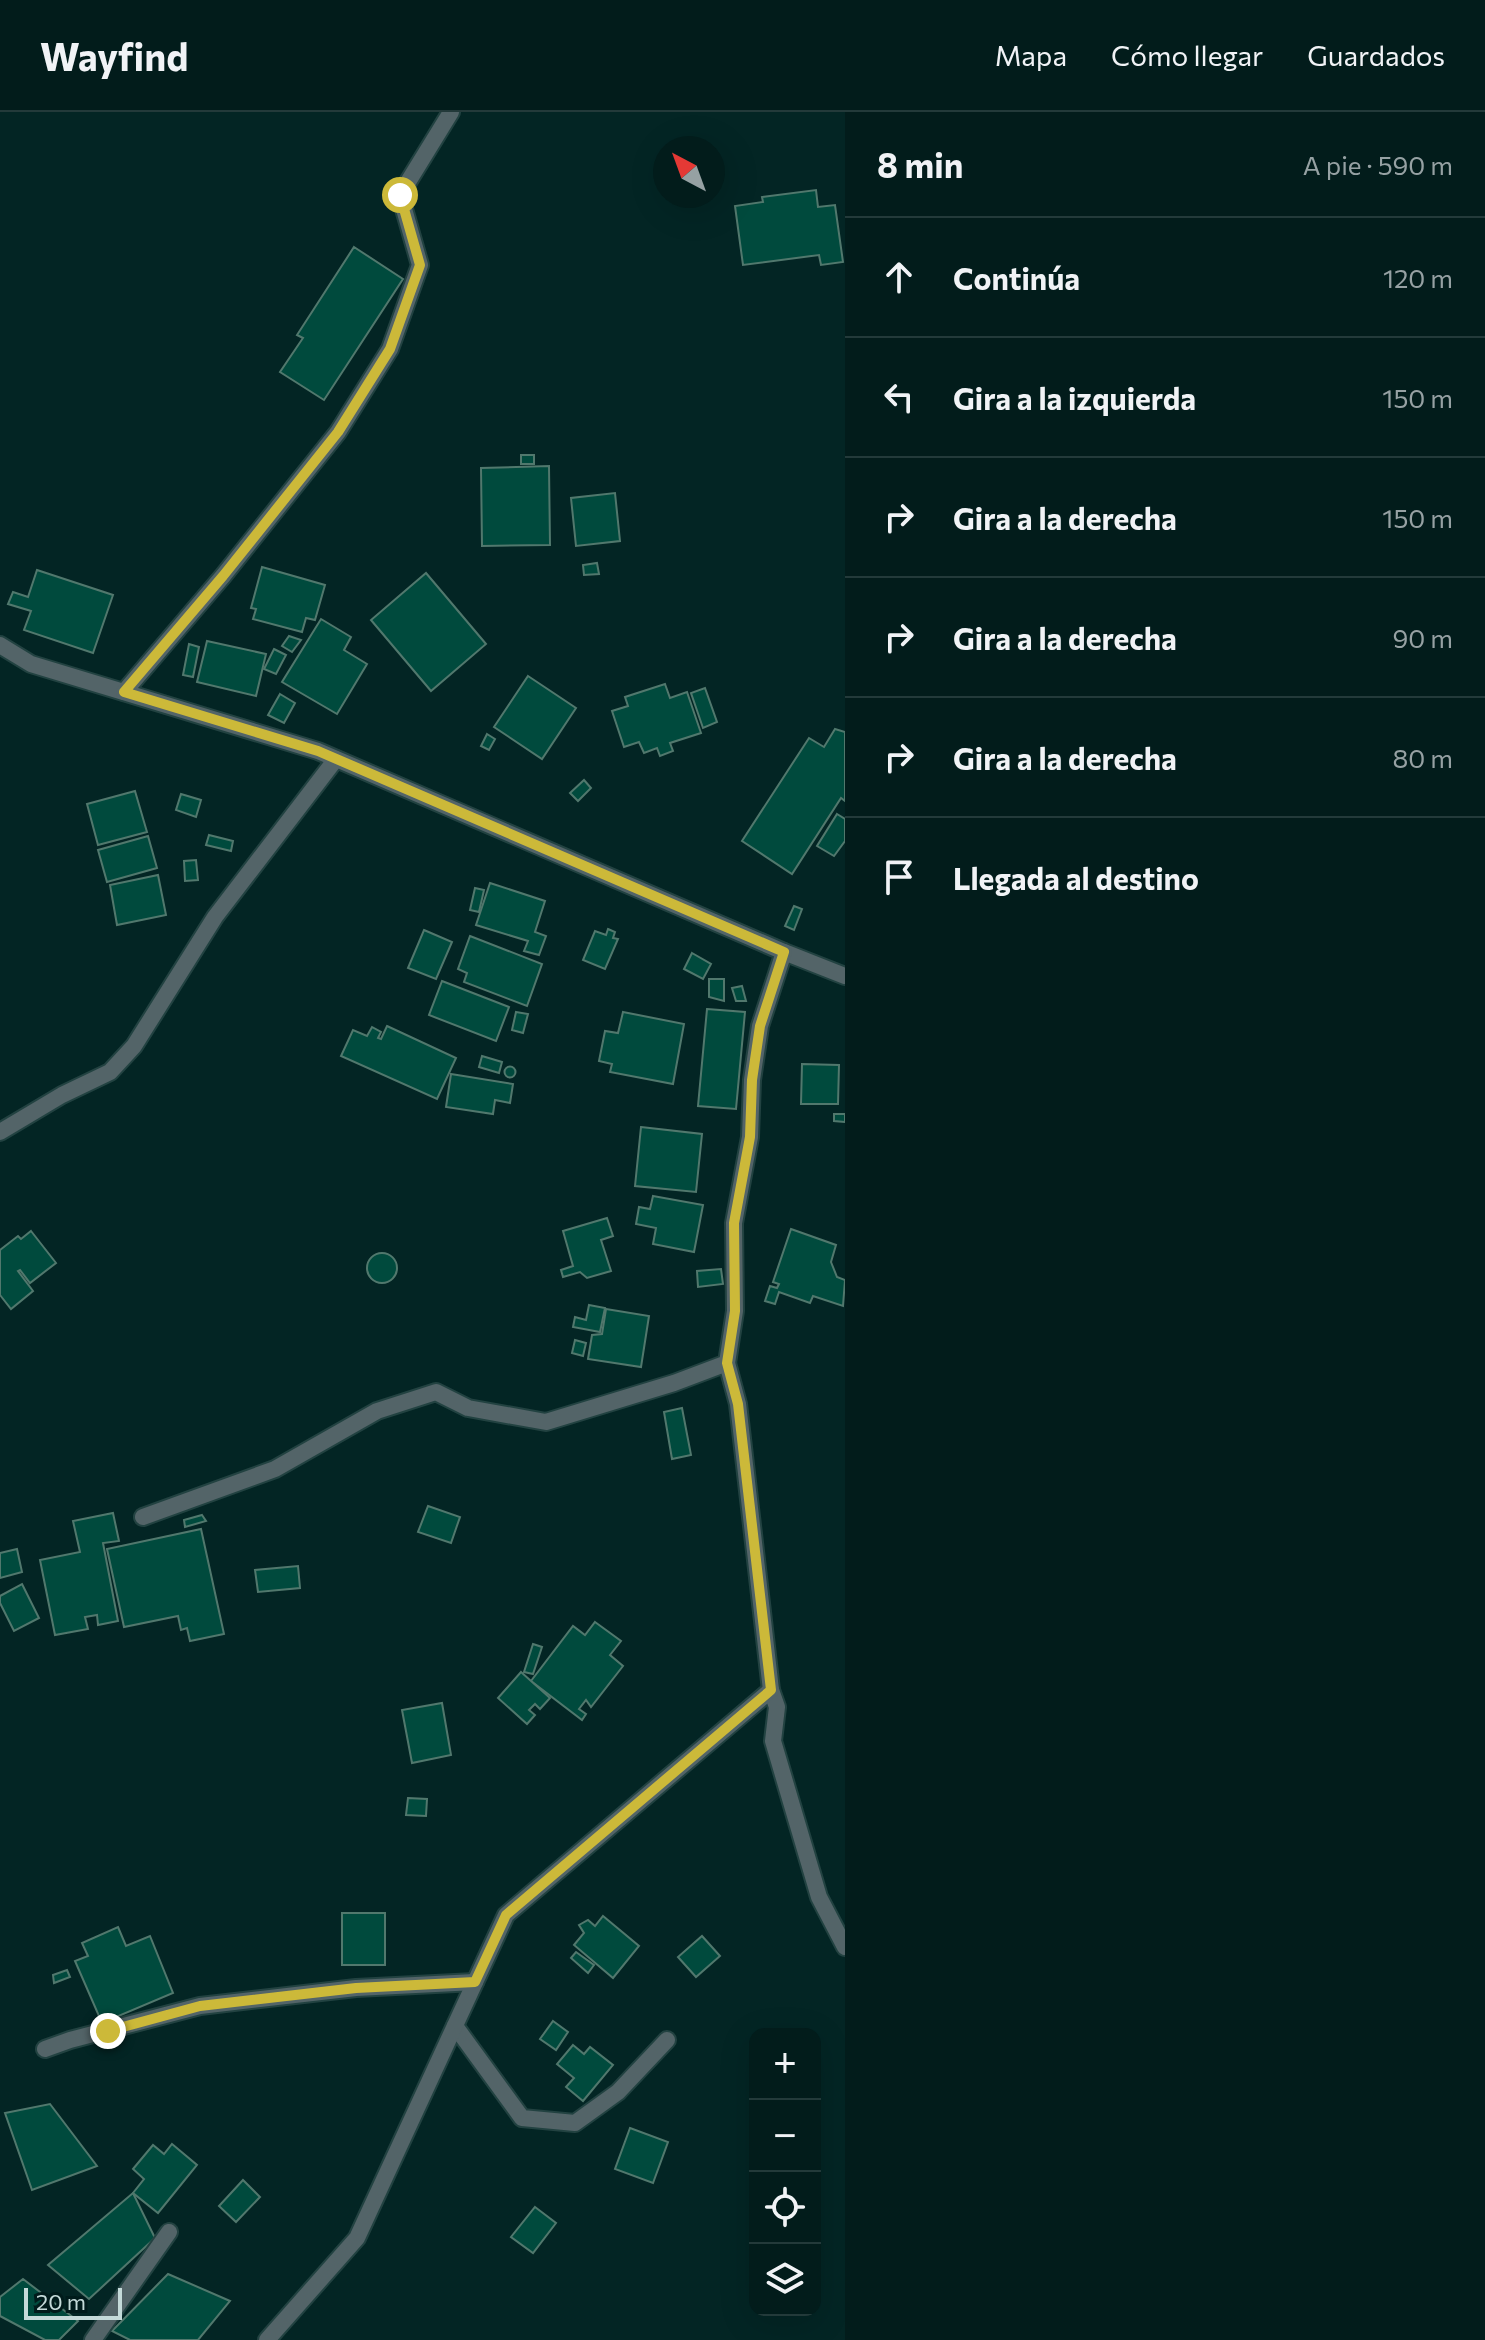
<!DOCTYPE html>
<html lang="es">
<meta charset="utf-8">
<style>
:root{--surface:#021c1b;--page:#0c2524;--text:#f1f3f6;--muted:#96a1a3;--line:#233a3a}
body{margin:0;font-family:Commissioner,sans-serif;background:var(--page);color:var(--text)}
.controls{position:absolute;right:24px;bottom:24px;display:grid;overflow:hidden;border-radius:16px;box-shadow:0 8px 32px #0002}
.controls button{width:72px;height:72px;display:grid;place-items:center;padding:0;border:0;border-bottom:2px solid var(--line);background:var(--surface);color:var(--text);font:40px sans-serif}
.compass{position:absolute;left:653px;top:24px;width:72px;height:72px;border-radius:50%;background:var(--surface);box-shadow:0 8px 32px #0002;rotate:319deg}
.scale{position:absolute;left:24px;bottom:20px;width:98px;box-sizing:border-box;padding-left:8px;border:4px solid #c4dad9;border-top:0;font-size:22px;line-height:28px;white-space:nowrap;color:#c4dad9;-webkit-text-stroke:6px #001b1b;paint-order:stroke}
.stop{position:absolute;width:24px;height:24px;margin:-18px;border:6px solid #ccb939;border-radius:50%;background:#fff}
.stop.end{background:#ccb939;border-color:#fff;box-shadow:0 2px 8px #0008}
.list{margin:0;padding:0;list-style:none}
h2{display:flex;justify-content:space-between;align-items:center;height:104px;margin:0;padding:0 32px;font-size:34px}
h2 small{font-size:26px;font-weight:400;color:var(--muted)}
.list li{display:grid;grid-template-columns:52px 1fr auto;gap:24px;align-items:center;box-sizing:border-box;height:120px;padding:0 32px;border-top:2px solid var(--line)}
.list b{display:block;font-size:30px;white-space:nowrap}
.list em{font-size:26px;font-style:normal;color:var(--muted)}
.icon{flex:none;width:44px;height:44px;fill:none;stroke:currentColor;stroke-width:2;stroke-linecap:round;stroke-linejoin:round}
.map{position:relative;flex:none;width:845px;height:2228px;overflow:hidden}
header{display:flex;align-items:center;gap:48px;box-sizing:border-box;height:112px;padding:0 40px;background:var(--surface);border-bottom:2px solid var(--line)}
header strong{font-size:38px}
nav{display:flex;gap:44px;margin-inline-start:auto;font-size:28px}
main{display:flex}
aside{flex:1;background:var(--surface)}
.map>svg:first-child{display:block}
.building{fill:#004a3d;stroke:#51786d;stroke-width:2}
.lines{fill:none;stroke-linecap:round;stroke-linejoin:round}
.minor-casing{stroke:#224241;stroke-width:20}
.minor{stroke:#536468;stroke-width:16}
.route{stroke:#ccb939;stroke-width:10}
</style>
<header>
<strong>Wayfind</strong>
<nav><a>Mapa</a><a>Cómo llegar</a><a>Guardados</a></nav>
</header>
<main>
<div class="map">
<svg width="845" height="2228" viewBox="0 0 845 2228">
<rect width="100%" height="100%" fill="#032524"/>
<g class="building">
<path d="M816,78L818,95L835,93L843,150L821,153L819,143L743,153L735,94L763,90L762,85Z"/>
<path d="M354,135L403,167L324,288L280,260L303,226L297,223Z"/>
<rect x="521" y="343" width="13" height="9"/>
<path d="M549,354L550,433L482,434L481,356Z"/>
<path d="M615,381L620,429L576,434L571,386Z"/>
<path d="M597,451L599,462L584,463L583,453Z"/>
<path d="M262,455L325,473L315,508L306,506L302,520L253,507L256,497L251,496Z"/>
<path d="M37,458L113,483L93,541L24,518L31,499L8,492L13,480L28,485Z"/>
<path d="M426,461L486,532L431,579L371,508Z"/>
<path d="M321,507L351,525L344,538L367,552L337,602L282,570Z"/>
<path d="M289,524L301,528L292,540L282,534Z"/>
<path d="M207,529L266,542L256,584L197,570Z"/>
<path d="M189,532L199,535L193,565L183,563Z"/>
<path d="M274,537L286,543L276,562L264,557Z"/>
<path d="M528,564L576,596L542,647L494,615Z"/>
<path d="M665,572L670,586L687,580L701,621L670,631L673,639L660,644L657,636L644,641L639,630L624,635L612,599L628,594L625,585Z"/>
<path d="M705,576L717,610L703,616L691,581Z"/>
<path d="M280,582L295,591L284,611L268,603Z"/>
<path d="M835,617L845,620V689L841,686L792,762L742,729L809,626L824,635Z"/>
<path d="M487,622L495,627L489,638L481,634Z"/>
<path d="M584,668L591,676L578,689L570,681Z"/>
<path d="M135,679L147,720L98,733L87,692Z"/>
<path d="M181,682L201,688L196,705L176,698Z"/>
<path d="M837,702L845,707V729L834,744L817,734Z"/>
<path d="M209,723L233,729L231,739L206,733Z"/>
<path d="M148,724L157,756L107,770L98,738Z"/>
<path d="M196,748L198,768L185,769L184,749Z"/>
<path d="M158,763L166,803L117,813L110,773Z"/>
<path d="M490,771L545,789L535,820L546,824L539,843L524,839L528,829L476,813Z"/>
<path d="M475,776L484,778L479,800L470,798Z"/>
<path d="M794,794L802,797L794,818L785,814Z"/>
<path d="M608,817L615,820L613,826L618,827L605,857L583,848L595,819L606,823Z"/>
<path d="M424,818L452,830L436,867L408,856Z"/>
<path d="M470,824L542,852L527,894L464,870L467,861L458,857Z"/>
<path d="M692,841L711,852L703,867L684,857Z"/>
<path d="M709,867H724V889L709,885Z"/>
<path d="M442,869L509,895L496,929L429,903Z"/>
<path d="M742,874L746,889H736L732,876Z"/>
<path d="M707,897L745,900L736,997L698,994Z"/>
<path d="M516,900L528,902L523,921L512,918Z"/>
<path d="M623,900L684,912L673,972L610,960L612,952L599,949L605,919L618,921Z"/>
<path d="M387,914L456,946L437,987L341,944L353,918L367,924L372,915L381,920L378,926L381,927Z"/>
<path d="M482,944L502,950L499,961L479,955Z"/>
<path d="M802,952L839,953L838,992H801Z"/>
<circle cx="510" cy="960" r="5.5"/>
<path d="M451,962L513,972L510,991L495,988L493,1002L446,995Z"/>
<path d="M834,1002H845V1010L834,1009Z"/>
<path d="M641,1015L702,1022L696,1080L635,1074Z"/>
<path d="M653,1084L703,1093L694,1140L653,1132L656,1116L636,1112L639,1095L650,1097Z"/>
<path d="M607,1106L613,1124L601,1128L611,1159L587,1166L580,1160L563,1165L561,1158L573,1154L563,1119Z"/>
<path d="M791,1117L836,1133L831,1150L837,1165L845,1168L843,1194L813,1184L810,1191L779,1180L775,1192L765,1189L770,1174L777,1176L779,1172L773,1170Z"/>
<path d="M31,1119L56,1151L30,1171L20,1158L18,1159L33,1179L11,1197L0,1183V1138L18,1124L21,1127Z"/>
<circle cx="382" cy="1156" r="15"/>
<path d="M721,1157L723,1172L698,1175L697,1159Z"/>
<path d="M589,1193L605,1196L600,1220L573,1215L575,1205L586,1208Z"/>
<path d="M606,1197L649,1204L641,1255L588,1247L592,1223L602,1222Z"/>
<path d="M575,1228L586,1231L583,1244L572,1241Z"/>
<path d="M682,1296L691,1343L672,1347L664,1300Z"/>
<path d="M428,1394L460,1405L451,1431L418,1420Z"/>
<path d="M113,1401L119,1429L103,1431L118,1509L98,1513L97,1503L85,1505L88,1517L55,1523L40,1448L80,1440L73,1409Z"/>
<path d="M202,1403L206,1409L185,1415L184,1408Z"/>
<path d="M201,1417L224,1522L190,1529L187,1516L181,1518L178,1504L124,1515L107,1437Z"/>
<path d="M17,1437L22,1460L0,1466V1441Z"/>
<path d="M298,1454L300,1476L258,1480L255,1458Z"/>
<path d="M22,1472L39,1506L14,1519L0,1491V1484Z"/>
<path d="M595,1510L621,1529L610,1543L623,1554L591,1595L586,1588L579,1597L586,1602L582,1608L531,1569L573,1514L585,1523Z"/>
<path d="M533,1532L542,1535L533,1562L524,1560Z"/>
<path d="M521,1560L550,1586L540,1597L535,1592L529,1598L535,1603L527,1612L498,1586Z"/>
<path d="M442,1591L451,1643L412,1651L402,1598Z"/>
<path d="M408,1686L427,1687L426,1704L406,1703Z"/>
<rect x="342" y="1801" width="43" height="52"/>
<path d="M603,1804L639,1834L613,1866L574,1833L584,1821L579,1813L588,1808L595,1814Z"/>
<path d="M118,1815L126,1834L150,1824L173,1881L102,1911L75,1849L88,1844L82,1831Z"/>
<path d="M702,1824L720,1844L696,1865L678,1845Z"/>
<path d="M576,1840L594,1853L588,1861L571,1846Z"/>
<path d="M67,1858L70,1865L54,1871L53,1863Z"/>
<path d="M553,1909L568,1920L556,1938L540,1927Z"/>
<path d="M573,1933L584,1942L590,1935L613,1953L583,1989L566,1975L574,1966L557,1952Z"/>
<path d="M50,1992L97,2054L32,2078L5,2001Z"/>
<path d="M630,2016L668,2030L653,2071L615,2057Z"/>
<path d="M172,2032L197,2053L158,2101L133,2081L144,2067L133,2057L153,2033L164,2042Z"/>
<path d="M243,2068L260,2085L236,2110L219,2094Z"/>
<path d="M133,2081L155,2126L89,2187L48,2153Z"/>
<path d="M535,2095L556,2111L533,2141L511,2125Z"/>
<path d="M168,2162L230,2189L198,2228H130L112,2219Z"/>
<path d="M23,2167L78,2209L59,2228H45L0,2204V2185Z"/>
</g>
<g class="lines">
<defs>
<g id="minor">
<path d="M0,533L31,552L318,639L784,840L845,864"/>
<path d="M124,580L223,464L338,320L390,237L420,153L400,83L451,0"/>
<path d="M0,1020L62,983L110,960L134,934L215,805L336,647"/>
<path d="M727,1251L738,1292L771,1578L777,1595L773,1629L819,1785L845,1835"/>
<path d="M143,1405L275,1357L377,1299L436,1280L468,1296L546,1310L674,1271L727,1251L735,1199L734,1111L750,1025L752,968L760,914L784,840"/>
<path d="M455,1914L522,2006L575,2011L618,1980L667,1928"/>
<path d="M45,1937L70,1928L200,1894L356,1876L475,1870"/>
<path d="M93,2228L169,2120"/>
<path d="M267,2228L357,2126L506,1803L771,1578"/>
</g>
</defs>
<use href="#minor" class="minor-casing"/>
<use href="#minor" class="minor"/>
</g>
<g class="lines">
<path class="route" d="M108,1919L200,1894L356,1876L475,1870L506,1803L771,1578L738,1292L727,1251L735,1199L734,1111L750,1025L752,968L760,914L784,840L318,639L124,580L223,464L338,320L390,237L420,153L400,83"/>
</g>
</svg>
<div class="controls">
<button>+</button>
<button>−</button>
<button><svg class="icon" aria-label="locate" viewBox="0 0 24 24"><circle cx="12" cy="12" r="6"/><path d="M12 2v4M12 18v4M2 12h4M18 12h4"/></svg></button>
<button><svg class="icon" aria-label="layers" viewBox="0 0 24 24"><path d="M12 4l9 5-9 5-9-5zM3 14l9 5 9-5"/></svg></button>
</div>
<svg class="compass" viewBox="-18 -18 36 36"><path d="M0-13l5 13h-10z" fill="#e53935"/><path d="M0 13l5-13h-10z" fill="#96a1a3"/></svg>
<div class="scale">20 m</div>
<div class="stop" style="left:400px;top:83px"></div>
<div class="stop end" style="left:108px;top:1919px"></div>
</div>
<aside>
<h2>8 min<small>A pie · 590 m</small></h2>
<ul class="list">
<li><svg class="icon" aria-label="ahead" viewBox="0 0 24 24"><path d="M12 20V5M6 11l6-6 6 6"/></svg><div><b>Continúa</b></div><em>120 m</em></li>
<li><svg class="icon" aria-label="left" viewBox="0 0 24 24"><path d="M17 20v-9H6M10 6l-5 5 5 5"/></svg><div><b>Gira a la izquierda</b></div><em>150 m</em></li>
<li><svg class="icon" aria-label="right" viewBox="0 0 24 24"><path d="M7 20v-9h11M14 6l5 5-5 5"/></svg><div><b>Gira a la derecha</b></div><em>150 m</em></li>
<li><svg class="icon" aria-label="right" viewBox="0 0 24 24"><path d="M7 20v-9h11M14 6l5 5-5 5"/></svg><div><b>Gira a la derecha</b></div><em>90 m</em></li>
<li><svg class="icon" aria-label="right" viewBox="0 0 24 24"><path d="M7 20v-9h11M14 6l5 5-5 5"/></svg><div><b>Gira a la derecha</b></div><em>80 m</em></li>
<li><svg class="icon" aria-label="arrive" viewBox="0 0 24 24"><path d="M6 21V4h12l-3 4 3 4H6"/></svg><div><b>Llegada al destino</b></div></li>
</ul>
</aside>
</main>
